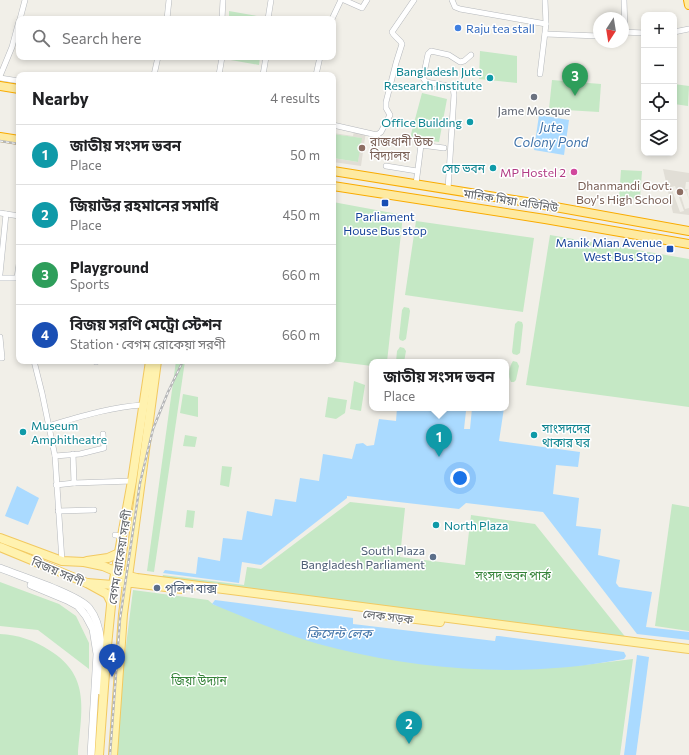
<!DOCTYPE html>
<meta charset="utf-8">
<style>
:root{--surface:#fff;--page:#f6f6f6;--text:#202124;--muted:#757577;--line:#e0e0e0;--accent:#ea4335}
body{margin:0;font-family:Commissioner,"Noto Sans Bengali",sans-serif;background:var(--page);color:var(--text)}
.controls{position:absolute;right:12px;top:12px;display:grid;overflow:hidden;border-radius:8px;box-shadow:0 2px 6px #0003}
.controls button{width:36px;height:36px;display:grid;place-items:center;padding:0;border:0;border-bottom:1px solid var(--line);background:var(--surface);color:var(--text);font:20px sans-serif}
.compass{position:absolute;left:593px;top:12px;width:36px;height:36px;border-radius:50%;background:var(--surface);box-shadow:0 2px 6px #0003;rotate:192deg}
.you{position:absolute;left:460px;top:478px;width:14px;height:14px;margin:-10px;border:3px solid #fff;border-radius:50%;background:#1a73e8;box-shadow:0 0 0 6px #1a73e833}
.badge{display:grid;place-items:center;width:26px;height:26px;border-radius:50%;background:var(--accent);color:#fff;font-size:13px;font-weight:700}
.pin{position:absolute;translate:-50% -33px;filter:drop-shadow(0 1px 2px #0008)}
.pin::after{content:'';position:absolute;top:21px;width:14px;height:12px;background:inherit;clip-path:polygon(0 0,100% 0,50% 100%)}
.popup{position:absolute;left:369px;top:359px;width:140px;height:52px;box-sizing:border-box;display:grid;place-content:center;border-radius:8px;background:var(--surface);filter:drop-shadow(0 1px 3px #0005);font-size:13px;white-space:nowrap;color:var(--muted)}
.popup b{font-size:15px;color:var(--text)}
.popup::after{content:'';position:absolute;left:50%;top:100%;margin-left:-8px;border:8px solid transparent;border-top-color:var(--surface)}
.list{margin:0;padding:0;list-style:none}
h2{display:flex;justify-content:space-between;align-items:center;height:52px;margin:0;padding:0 16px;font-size:17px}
h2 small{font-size:13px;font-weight:400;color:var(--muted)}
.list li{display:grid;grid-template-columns:26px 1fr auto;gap:12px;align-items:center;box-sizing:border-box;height:60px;padding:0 16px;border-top:1px solid var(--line)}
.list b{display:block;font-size:15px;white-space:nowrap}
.list p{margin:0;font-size:13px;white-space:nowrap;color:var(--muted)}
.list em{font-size:13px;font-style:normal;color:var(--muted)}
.icon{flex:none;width:22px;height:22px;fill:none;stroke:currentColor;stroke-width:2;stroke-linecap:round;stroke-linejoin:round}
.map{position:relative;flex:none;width:689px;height:755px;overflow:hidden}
.search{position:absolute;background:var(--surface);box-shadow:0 2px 6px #0003;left:16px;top:16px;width:320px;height:44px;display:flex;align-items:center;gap:10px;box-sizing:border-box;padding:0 14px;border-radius:8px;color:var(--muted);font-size:15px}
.panel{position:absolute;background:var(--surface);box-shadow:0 2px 6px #0003;left:16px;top:72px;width:320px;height:292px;border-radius:8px}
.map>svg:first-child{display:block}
.education{fill:#e1ded6;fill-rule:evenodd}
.green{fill:#c5e8c5}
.water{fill:#aadaff}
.pier{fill:#f1efe8}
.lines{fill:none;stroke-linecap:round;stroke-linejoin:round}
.minor-casing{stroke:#b5b8bc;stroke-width:6}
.secondary-casing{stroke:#b6babf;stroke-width:8}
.primary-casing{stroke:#f2c960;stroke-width:10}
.trunk-casing{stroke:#f9ab00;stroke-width:10}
.minor{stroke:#fff;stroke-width:5}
.secondary{stroke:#fff;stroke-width:7}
.primary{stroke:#fff2af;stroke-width:8}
.trunk{stroke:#feeaa1;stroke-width:8}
.rail-casing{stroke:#b6b7b8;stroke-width:2.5}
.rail{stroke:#fff;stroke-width:1;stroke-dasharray:3;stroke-linecap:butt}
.shop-dot{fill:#3f7fe0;stroke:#fff;stroke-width:1.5}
.culture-dot{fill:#0f9aa8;stroke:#fff;stroke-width:1.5}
.worship-dot{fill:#6b7280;stroke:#fff;stroke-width:1.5}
.education-dot{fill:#8d6e63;stroke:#fff;stroke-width:1.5}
.hotel-dot{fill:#d1479c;stroke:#fff;stroke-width:1.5}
.transit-dot{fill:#1a4fb4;stroke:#fff;stroke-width:1.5}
.service-dot{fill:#5c6f8a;stroke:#fff;stroke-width:1.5}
.labels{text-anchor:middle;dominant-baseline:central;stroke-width:3;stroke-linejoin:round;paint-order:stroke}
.shop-label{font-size:12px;fill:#366cbe;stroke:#fff;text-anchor:start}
.culture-label{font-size:12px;fill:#0d838f;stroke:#fff;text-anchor:end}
.worship-label{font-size:12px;fill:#5b616d;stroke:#fff}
.education-label{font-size:12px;fill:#785e54;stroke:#fff;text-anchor:start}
.hotel-label{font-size:12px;fill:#b23c85;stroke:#fff;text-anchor:end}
.street-label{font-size:12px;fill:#5f6368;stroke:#fff}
.transit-label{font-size:12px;fill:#164399;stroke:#fff}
.service-label{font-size:12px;fill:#4e5e75;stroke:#fff;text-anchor:end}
.park-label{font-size:12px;fill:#348238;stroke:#fff}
.water-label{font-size:13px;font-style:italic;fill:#4174aa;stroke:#fff}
</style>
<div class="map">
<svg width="689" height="755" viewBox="0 0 689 755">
<rect width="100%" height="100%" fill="#f1efe8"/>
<g class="education">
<path d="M354,131H366L361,166L333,162V158L358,162L361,138L333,134V133L353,136Z"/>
<path d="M663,169L689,173V182H686L685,189H689L687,190L689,200L686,191L680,193L685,209L689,208V215L673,213ZM675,186L684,211L680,212L671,187Z"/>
</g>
<g class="green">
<path d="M229,11L263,17V19H229Z"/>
<path d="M480,51L517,56V83L479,79Z"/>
<path d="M226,57H260L259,65L225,59Z"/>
<path d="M552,80L601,84L599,112L549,109Z"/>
<path d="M674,84L689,86L688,106L674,104Z"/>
<path d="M422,93L447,99L439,142L410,138Z"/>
<path d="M333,134L362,138L358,162L333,158Z"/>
<path d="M621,170L642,171L640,199L619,197Z"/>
<path d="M333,202L403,215L387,362H372V366L331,361H333Z"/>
<path d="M416,221L534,238L523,312L405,295Z"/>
<path d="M550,235L689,259V407L526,385Z"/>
<path d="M404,307L409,308L410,311L406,339L403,341L400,340L399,338L402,310Z"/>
<path d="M518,321L522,322L523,325L520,353L517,355L513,354L512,352L515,324Z"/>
<path d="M400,347L404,348L406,351L404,362H396L397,351Z"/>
<path d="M176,361H185L154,572L147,571Z"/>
<path d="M513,361L517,362L519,366L516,380L514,382H511C508,377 509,366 513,361Z"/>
<path d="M354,381L365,385L361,411L350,409Z"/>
<path d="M183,394L198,397V417L180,413Z"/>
<path d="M328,397L347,400L345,413L336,419L325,417Z"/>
<path d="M185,435L197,437L195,447L183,446Z"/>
<path d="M222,466L232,467L229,487L220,485Z"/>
<path d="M350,502L405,508L400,557L465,565L471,515L535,524L627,639L162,578L163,575L244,585L247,567L261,569Z"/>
<path d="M672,504L689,507V631L655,626Z"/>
<path d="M187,510L195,511L193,528L185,527Z"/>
<path d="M0,582L59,604L76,616L89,643V669L38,630L0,626Z"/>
<path d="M133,590L208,600L214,605L575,666L633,659L620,755H115L121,685Z"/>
<path d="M0,634C18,635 34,640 49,650C92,676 81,712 78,755H0Z"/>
</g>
<g class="water">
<path d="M539,115L569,120L564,155L534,150Z"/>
<path d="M397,408H504L499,441L580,452L578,467L556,465L553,494L579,498L576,526L601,529L598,555L620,560L616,583L619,587L652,592L646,627L689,632V640L637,634L543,512L466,503L459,509L347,496V498L261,565L242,562L239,583L163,573L165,570L196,574L198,557L220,561L223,538L242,540L247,511L272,516L275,499L296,502L300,478L319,481L323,454L352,459L356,444L363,443L367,446L374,445L379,419L396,421Z"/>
<path d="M17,486L39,498L28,525L5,516Z"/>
<path d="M215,600L353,618V624L495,641L496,636H499L624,652L626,656L624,659C530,677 431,672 338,649C295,639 253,621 212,604Z"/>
<path d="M637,655L649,657L636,755H624Z"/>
</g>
<path class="pier" d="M467,408H472L470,429H464L466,411H467Z"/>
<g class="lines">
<defs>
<g id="minor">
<path d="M344,0L362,8L367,0"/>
<path d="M452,0L455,7L460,9L546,24"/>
<path d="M624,0L625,31"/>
<path d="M20,19L25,0"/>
<path d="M167,19L169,0"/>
<path d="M222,19L223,0"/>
<path d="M268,19L271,0"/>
<path d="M332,19L341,0"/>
<path d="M623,32L644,33"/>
<path d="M674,32L689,29"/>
<path d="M545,34L599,36"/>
<path d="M540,74L546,24L545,0"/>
<path d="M154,75L158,57"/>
<path d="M219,75L222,57"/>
<path d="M263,75L266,57"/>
<path d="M316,75L320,57"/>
<path d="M0,76L12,47L19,21"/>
<path d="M0,78L19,81"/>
<path d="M333,125L377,135L381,132L390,115L386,108V102L396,63L402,44C400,39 394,37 392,32L414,0"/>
<path d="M386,166L417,171"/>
<path d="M416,184L421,145L444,148"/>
<path d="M448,189L454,95L453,87L426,82L423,78L428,54L431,51L449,55L460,62L464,61L471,55"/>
<path d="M0,213L19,216"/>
<path d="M0,274L6,214"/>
<path d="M0,278H17L19,264"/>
<path d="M0,337L2,358H0"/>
<path d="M34,361L42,393L55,456L62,561"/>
<path d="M96,361V362"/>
<path d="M48,426C79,417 110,407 143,405"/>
<path d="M73,454L74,483"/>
<path d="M55,456L80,454L104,448L103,434"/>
<path d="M56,485L74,483L132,481"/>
<path d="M58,511L94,510"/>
<path d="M115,535L122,536"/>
</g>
<g id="secondary">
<path d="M0,568C19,576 77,594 89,608C106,629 101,666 100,691"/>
<path d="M31,585L67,600L78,606L86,616L93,629L97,654L91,755"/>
</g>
<g id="primary">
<path d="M0,538L62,561L84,562L87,561L108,558L119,553"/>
<path d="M0,547L87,583L107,594L111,602"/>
<path d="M84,562L103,566L124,575L137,578L689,649"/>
<path d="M87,583L113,585L121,583H133L182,589"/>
<path d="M384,615L440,622"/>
<path d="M99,755L107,646L113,585L132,481L150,361"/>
<path d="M113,755L123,614L157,361"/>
</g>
<g id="trunk">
<path d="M688,0L689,5"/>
<path d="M0,86L19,89"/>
<path d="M0,137L19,140"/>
<path d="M333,171L533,203L689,231"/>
<path d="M333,186L545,219L689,244"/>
</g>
</defs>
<use href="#minor" class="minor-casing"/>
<use href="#secondary" class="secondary-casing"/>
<use href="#primary" class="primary-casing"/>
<use href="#trunk" class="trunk-casing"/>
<use href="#minor" class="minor"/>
<use href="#secondary" class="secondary"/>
<use href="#primary" class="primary"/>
<use href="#trunk" class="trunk"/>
<defs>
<g id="rail">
<path d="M0,141L19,144"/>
<path d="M110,755L120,619L140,483L153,429L168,392L183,361"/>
</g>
</defs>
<use href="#rail" class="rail-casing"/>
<use href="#rail" class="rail"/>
</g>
<circle class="shop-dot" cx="458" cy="28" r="4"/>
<g class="culture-dot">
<circle cx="490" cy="78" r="4"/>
<circle cx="470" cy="122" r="4"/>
<circle cx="493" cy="168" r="4"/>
<circle cx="23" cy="432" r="4"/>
<circle cx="534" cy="435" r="4"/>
<circle cx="436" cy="525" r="4"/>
</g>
<circle class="worship-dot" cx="534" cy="97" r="4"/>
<g class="education-dot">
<circle cx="362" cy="148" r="4"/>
<circle cx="680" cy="192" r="4"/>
</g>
<circle class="hotel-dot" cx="574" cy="172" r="4"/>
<g class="transit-dot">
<rect x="381" y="199" width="8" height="8" rx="2"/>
<rect x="666" y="245" width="8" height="8" rx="2"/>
</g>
<g class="service-dot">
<circle cx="433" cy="557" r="4"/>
<circle cx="157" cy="588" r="4"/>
</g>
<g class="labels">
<g class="shop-label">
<text x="466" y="28">Raju tea stall</text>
</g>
<g class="culture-label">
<text x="482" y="71">Bangladesh Jute<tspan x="482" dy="14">Research Institute</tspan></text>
<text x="462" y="122">Office Building</text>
<text x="485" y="168">সেচ ভবন</text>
<text x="31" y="425" text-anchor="start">Museum<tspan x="31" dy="14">Amphitheatre</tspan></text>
<text x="542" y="428" text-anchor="start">সাংসদদের<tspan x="542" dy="14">থাকার ঘর</tspan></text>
<text x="444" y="525" text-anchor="start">North Plaza</text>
</g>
<g class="worship-label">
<text x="534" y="110">Jame Mosque</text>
</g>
<g class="education-label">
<text x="370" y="141">রাজধানী উচ্চ<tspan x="370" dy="14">বিদ্যালয়</tspan></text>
<text x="672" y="185" text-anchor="end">Dhanmandi Govt.<tspan x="672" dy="14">Boy's High School</tspan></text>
</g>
<g class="hotel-label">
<text x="566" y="172">MP Hostel 2</text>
</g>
<g class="street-label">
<text transform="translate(511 200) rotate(9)">মানিক মিয়া এভিনিউ</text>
<text transform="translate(119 557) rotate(-81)">বেগম রোকেয়া সরণী</text>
<text transform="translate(58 571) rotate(23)">বিজয় সরণী</text>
<text transform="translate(388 616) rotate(7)">লেক সড়ক</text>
</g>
<g class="transit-label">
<text x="385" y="216">Parliament<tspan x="385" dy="14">House Bus stop</tspan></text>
<text x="662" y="242" text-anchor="end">Manik Mian Avenue<tspan x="662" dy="14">West Bus Stop</tspan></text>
</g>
<g class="service-label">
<text x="425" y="550">South Plaza<tspan x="425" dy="14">Bangladesh Parliament</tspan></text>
<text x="165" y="588" text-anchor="start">পুলিশ বাক্স</text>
</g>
<g class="park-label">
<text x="513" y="575">সংসদ ভবন পার্ক</text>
<text x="199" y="680">জিয়া উদ্যান</text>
</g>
<g class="water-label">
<text x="551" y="127">Jute<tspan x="551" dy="15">Colony Pond</tspan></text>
<text x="339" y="633">ক্রিসেন্ট লেক</text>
</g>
</g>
</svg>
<div class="controls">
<button>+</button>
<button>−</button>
<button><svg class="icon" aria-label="locate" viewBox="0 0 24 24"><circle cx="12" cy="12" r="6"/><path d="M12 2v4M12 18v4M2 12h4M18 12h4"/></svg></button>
<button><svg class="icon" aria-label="layers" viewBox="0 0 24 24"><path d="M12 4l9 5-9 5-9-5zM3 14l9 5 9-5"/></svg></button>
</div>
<svg class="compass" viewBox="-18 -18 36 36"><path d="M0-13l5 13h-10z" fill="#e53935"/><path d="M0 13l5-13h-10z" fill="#757577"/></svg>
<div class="you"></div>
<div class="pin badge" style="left:439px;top:457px;background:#0f9aa8">1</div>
<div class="popup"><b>জাতীয় সংসদ ভবন</b>Place</div>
<div class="pin badge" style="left:409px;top:744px;background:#0f9aa8">2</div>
<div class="pin badge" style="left:575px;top:96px;background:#2e9e5b">3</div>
<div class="pin badge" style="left:112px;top:677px;background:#1a4fb4">4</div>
<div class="search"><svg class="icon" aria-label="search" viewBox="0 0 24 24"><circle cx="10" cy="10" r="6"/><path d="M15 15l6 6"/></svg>Search here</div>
<section class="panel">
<h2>Nearby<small>4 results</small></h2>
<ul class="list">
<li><span class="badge" style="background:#0f9aa8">1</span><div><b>জাতীয় সংসদ ভবন</b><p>Place</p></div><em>50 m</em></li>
<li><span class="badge" style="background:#0f9aa8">2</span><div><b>জিয়াউর রহমানের সমাধি</b><p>Place</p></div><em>450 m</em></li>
<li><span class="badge" style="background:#2e9e5b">3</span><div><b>Playground</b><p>Sports</p></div><em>660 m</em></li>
<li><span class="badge" style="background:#1a4fb4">4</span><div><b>বিজয় সরণি মেট্রো স্টেশন</b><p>Station · বেগম রোকেয়া সরণী</p></div><em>660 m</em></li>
</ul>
</section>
</div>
